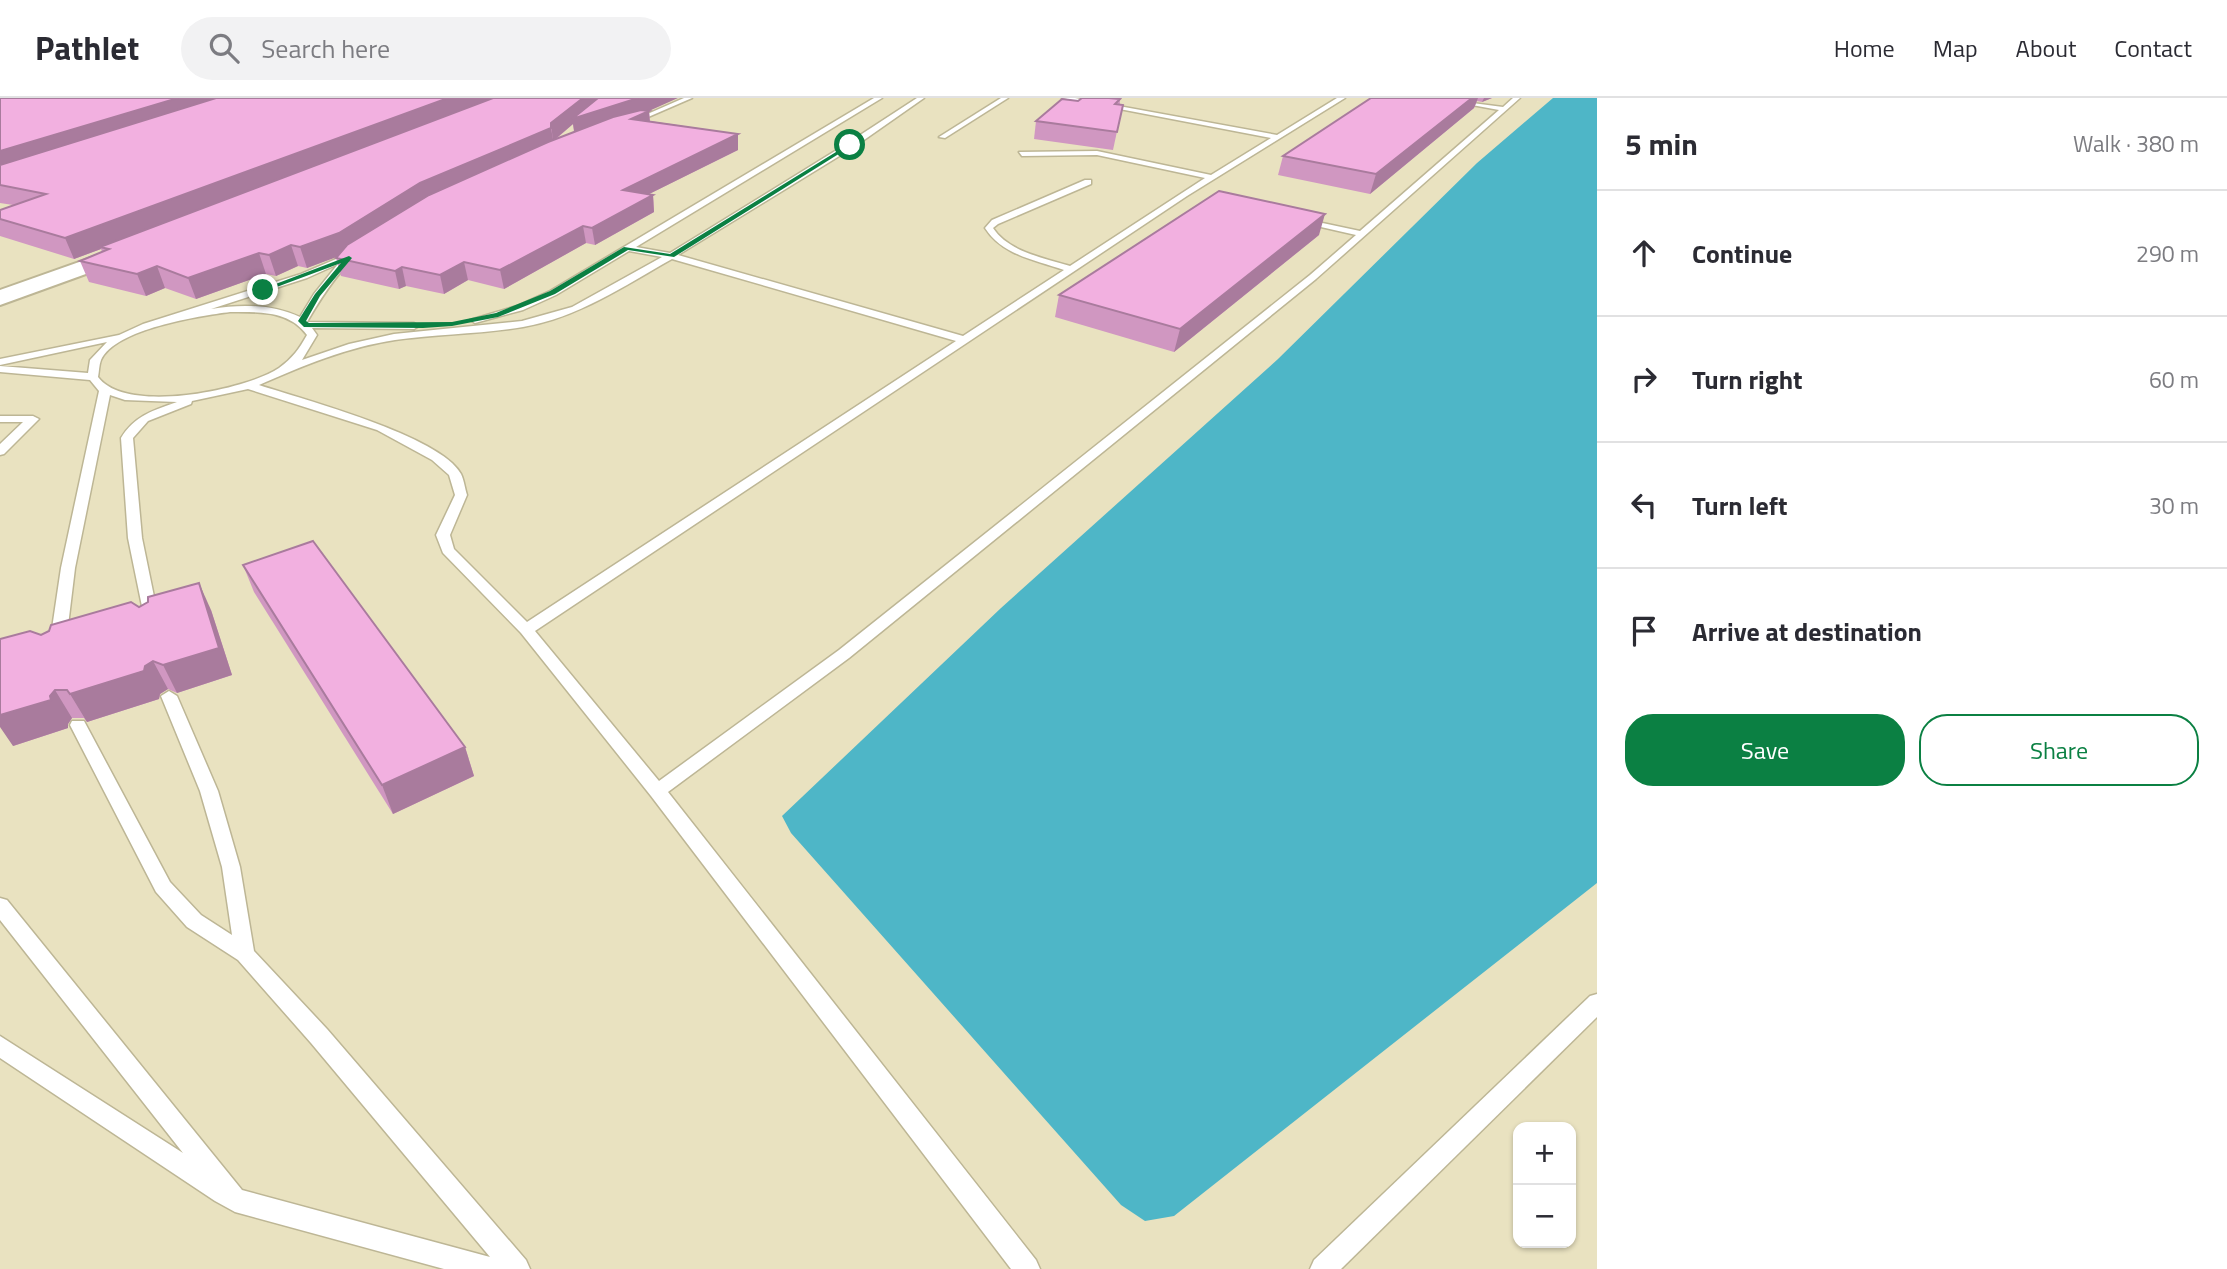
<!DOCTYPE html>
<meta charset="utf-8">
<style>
:root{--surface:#fff;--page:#f2f2f3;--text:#2b2b33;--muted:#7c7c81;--line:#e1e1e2;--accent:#0b8043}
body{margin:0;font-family:"Titillium Web",sans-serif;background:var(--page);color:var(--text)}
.controls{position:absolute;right:21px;bottom:21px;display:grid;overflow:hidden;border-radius:14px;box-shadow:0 2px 5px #0004}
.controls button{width:63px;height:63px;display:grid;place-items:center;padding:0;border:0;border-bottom:2px solid var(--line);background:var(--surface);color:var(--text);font:35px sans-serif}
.stop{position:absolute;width:21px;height:21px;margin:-16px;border:5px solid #0b8043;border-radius:50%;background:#fff}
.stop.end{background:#0b8043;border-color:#fff;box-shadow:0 2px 7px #0008}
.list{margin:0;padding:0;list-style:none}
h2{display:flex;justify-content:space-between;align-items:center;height:91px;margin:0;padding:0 28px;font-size:30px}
h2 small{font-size:23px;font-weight:400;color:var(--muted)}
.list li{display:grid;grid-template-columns:46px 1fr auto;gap:21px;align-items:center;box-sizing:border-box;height:126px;padding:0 28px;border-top:2px solid var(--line)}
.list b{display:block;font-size:26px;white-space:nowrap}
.list em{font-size:23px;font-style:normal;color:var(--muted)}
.actions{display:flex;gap:14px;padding:21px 28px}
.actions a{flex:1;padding:16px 0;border:2px solid var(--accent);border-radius:28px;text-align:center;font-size:24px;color:var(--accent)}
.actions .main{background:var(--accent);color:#fff}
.icon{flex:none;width:38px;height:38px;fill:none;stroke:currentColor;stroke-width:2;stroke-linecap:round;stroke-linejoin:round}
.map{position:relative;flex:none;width:1597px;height:1171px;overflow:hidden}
header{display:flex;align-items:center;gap:42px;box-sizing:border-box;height:98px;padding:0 35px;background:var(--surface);border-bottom:2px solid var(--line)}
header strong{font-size:33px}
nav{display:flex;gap:38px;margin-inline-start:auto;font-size:24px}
.search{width:490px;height:63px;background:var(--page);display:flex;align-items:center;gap:18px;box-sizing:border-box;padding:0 24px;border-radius:38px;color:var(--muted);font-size:26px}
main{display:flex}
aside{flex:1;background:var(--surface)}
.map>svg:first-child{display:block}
.water{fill:#4eb6c7}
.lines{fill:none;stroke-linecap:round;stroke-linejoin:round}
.lane-casing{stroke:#bdb695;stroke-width:3}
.secondary-casing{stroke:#bdb695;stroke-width:4}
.lane{fill:#fff;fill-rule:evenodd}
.secondary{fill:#fff;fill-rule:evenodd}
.wall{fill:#d097c1;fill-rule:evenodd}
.shaded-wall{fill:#a97b9d}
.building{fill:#f2b0e0;stroke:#a97b9d;stroke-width:2}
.route{fill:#0b8043}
</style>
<header>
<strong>Pathlet</strong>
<div class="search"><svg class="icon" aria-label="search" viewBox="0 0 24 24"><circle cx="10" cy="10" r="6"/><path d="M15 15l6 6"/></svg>Search here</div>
<nav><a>Home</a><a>Map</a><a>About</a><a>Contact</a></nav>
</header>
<main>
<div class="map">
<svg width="1597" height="1171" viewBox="0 0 1597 1171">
<rect width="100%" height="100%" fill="#e9e2c0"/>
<path class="water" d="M1553,0H1597V785L1174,1118L1145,1123L1121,1107L791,735L782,718L1001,510L1278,261L1477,65Z"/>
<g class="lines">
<defs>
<g id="lane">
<path d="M684,0H692L632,26L627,25Z"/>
<path d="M874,0H882L636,149L670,155L848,45L917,0H924L854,49L678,157L963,238L1064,172C1035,162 1002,157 985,130L992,122L1085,82H1091V86L998,126L993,130C1009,154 1044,160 1070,168L1205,80L1097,57L1022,58L1019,54L1097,53L1211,77L1271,40L1062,0H1075L1277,37L1337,0H1345L1187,98L535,533L659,683L839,552L1310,177L1356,137L1299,124V120L1360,133L1499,12L1434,0L1503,9L1513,0H1520L1316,181L849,560L668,694L1036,1162L1040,1171H1011L651,698L521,535L443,455L436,437L455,397L449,377L432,362L377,332L248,291L192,303L191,306L148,323L133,340L142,440L159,523L152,528L145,523L128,440L121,340C134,318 154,312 177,304L125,302L110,297L75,470L66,544L58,549L50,544L61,470L99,293L90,282L0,274V268L88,275L90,262L107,244L0,267V261L119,237L143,226L301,176L355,153L359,156C339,171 321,200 307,224L414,225L419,228L414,231L312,230L317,237L302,262L349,246L394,236L522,223L572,209L662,159L629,153L556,197L523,212L475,225L470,222L517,208L550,193ZM672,161L956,243L527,524L454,451L450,437L467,397C465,391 464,382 461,376C441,338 302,301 259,287C302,268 348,249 395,242C437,236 481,236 523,229C577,220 624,188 672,161ZM338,166L314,196L300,219C272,206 241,206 211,211L307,180ZM230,214C258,214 289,212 307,237C299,251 293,260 279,270C246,292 126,317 98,279C99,274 99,267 101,262C115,231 199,218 230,214Z"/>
<path d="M1001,0H1008L945,40L939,39Z"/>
<path d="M0,318H33L39,321L4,356L0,357V346L23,324H0Z"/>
<path d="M169,593L177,598L218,693L240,769L254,853L327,931L526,1162L530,1171H444L235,1114L215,1103L0,960V938L183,1055L0,822V800L7,802L242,1092L490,1159L311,945L238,862L187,829L156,794L70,627L72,623H84L170,784L201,817L232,837L222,769L200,693L161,598Z"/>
<path d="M1597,896V919L1341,1171H1310L1314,1162L1590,898Z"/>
</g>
<path id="secondary" d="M133,145L141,146L144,151L141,156L0,207V192Z"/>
</defs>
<use href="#lane" class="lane-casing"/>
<use href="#secondary" class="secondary-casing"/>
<use href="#lane" class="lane"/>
<use href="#secondary" class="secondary"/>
</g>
<g class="wall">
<path d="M0,0L649,13L650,23L738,36V52L649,96L653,97L654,114L595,147L586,145L504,191L468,182L444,196L406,188L399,191L341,178L336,160L337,158L307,170L298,168L276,178L266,176L196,201L165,190L146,198L89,184L80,163L102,154L101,151L74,161L0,138V112L13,107L0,105ZM573,26L574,34L556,41Z"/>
<path d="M1371,0H1492L1482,4L1477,3L1474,10L1370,96L1278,77L1283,58Z"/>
<path d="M1120,1L1119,24L1113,52L1034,41L1036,23L1078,3Z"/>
<path d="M1319,137L1174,254L1055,219L1059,197Z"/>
<path d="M243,467L465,649L474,678L393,716L254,494Z"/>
<path d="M139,509L211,512L232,577L177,595L168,591L160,596L159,601L87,624L84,620H72L68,626V630L13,648L41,537Z"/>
</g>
<g class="shaded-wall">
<path d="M178,0H237L0,74V53Z"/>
<path d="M448,0H496L100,149L101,151L74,161L65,140Z"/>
<path d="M583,0H678L649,13L650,27L575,38L573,26L553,43L551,25Z"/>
<path d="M1472,0H1478L1474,10L1370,96L1376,76Z"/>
<path d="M1484,0H1492L1482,4Z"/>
<path d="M551,30L554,47L345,156L307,170L300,149L420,85Z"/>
<path d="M738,36V52L625,108L623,92Z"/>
<path d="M653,97L654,114L595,147L592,130Z"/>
<path d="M1325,116L1319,137L1174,254L1180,231Z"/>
<path d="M583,128L586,145L504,191L500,172Z"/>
<path d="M291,147L298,168L276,178L269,157Z"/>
<path d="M259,155L266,176L196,201L188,180Z"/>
<path d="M464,164L468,182L444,196L440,177Z"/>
<path d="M157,168L165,190L146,198L137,176Z"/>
<path d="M402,169L406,188L399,191L395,173Z"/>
<path d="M199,485L211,512L232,577L177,595L163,567Z"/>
<path d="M153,563L168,591L160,596L159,601L87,624L70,596L145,568Z"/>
<path d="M55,592L72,620L68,626V630L13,648L0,629V617L50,598Z"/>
<path d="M465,649L474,678L393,716L382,687Z"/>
</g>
<g class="building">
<path d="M0,0H178L0,53Z"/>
<path d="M216,0H448L65,140L0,121V112L46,96L0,87V67Z"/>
<path d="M493,0H583L551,25V30L420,85L339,135L300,149L291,147L269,157L259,155L188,180L157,168L137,176L80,163L109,151L100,149Z"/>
<path d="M598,0H638L572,21Z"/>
<path d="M1082,0H1109L1120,1L1115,6L1123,7L1117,34L1036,23L1062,1L1078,3Z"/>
<path d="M1371,0H1472L1376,76L1283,58Z"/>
<path d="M641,12L649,13L631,21L738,36L623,92L653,97L592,130L583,128L500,172L464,164L440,177L402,169L395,173L336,160L347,147L429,97L548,44L613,19Z"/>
<path d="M1219,93L1325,116L1180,231L1059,197Z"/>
<path d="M313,443L465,649L382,687L243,467Z"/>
<path d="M199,485L219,550L163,567L153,563L145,568L144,573L70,596L67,592H55L50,598L51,602L0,617V541L30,533L41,537L49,533L51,527L131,504L139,509L148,504V499Z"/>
</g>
<path class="route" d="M849,46L853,47L674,159L628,152L555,196L498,219L452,228L423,230L304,229L298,223L315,196L341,165L266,193L260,192L349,158L352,160L320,198L306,223L309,225L452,224L496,215L550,193L624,149L670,156Z"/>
</svg>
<div class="controls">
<button>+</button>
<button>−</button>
</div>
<div class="stop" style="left:850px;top:47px"></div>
<div class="stop end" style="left:263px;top:192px"></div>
</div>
<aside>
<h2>5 min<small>Walk · 380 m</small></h2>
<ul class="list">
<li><svg class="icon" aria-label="ahead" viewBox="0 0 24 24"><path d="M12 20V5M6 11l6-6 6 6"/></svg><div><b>Continue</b></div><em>290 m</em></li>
<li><svg class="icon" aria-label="right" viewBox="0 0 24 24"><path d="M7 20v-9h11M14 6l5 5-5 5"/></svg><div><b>Turn right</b></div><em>60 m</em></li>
<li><svg class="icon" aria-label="left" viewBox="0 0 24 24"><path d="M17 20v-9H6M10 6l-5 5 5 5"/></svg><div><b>Turn left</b></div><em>30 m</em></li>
<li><svg class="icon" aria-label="arrive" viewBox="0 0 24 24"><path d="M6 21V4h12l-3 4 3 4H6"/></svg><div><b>Arrive at destination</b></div></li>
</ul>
<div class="actions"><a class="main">Save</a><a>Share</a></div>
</aside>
</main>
